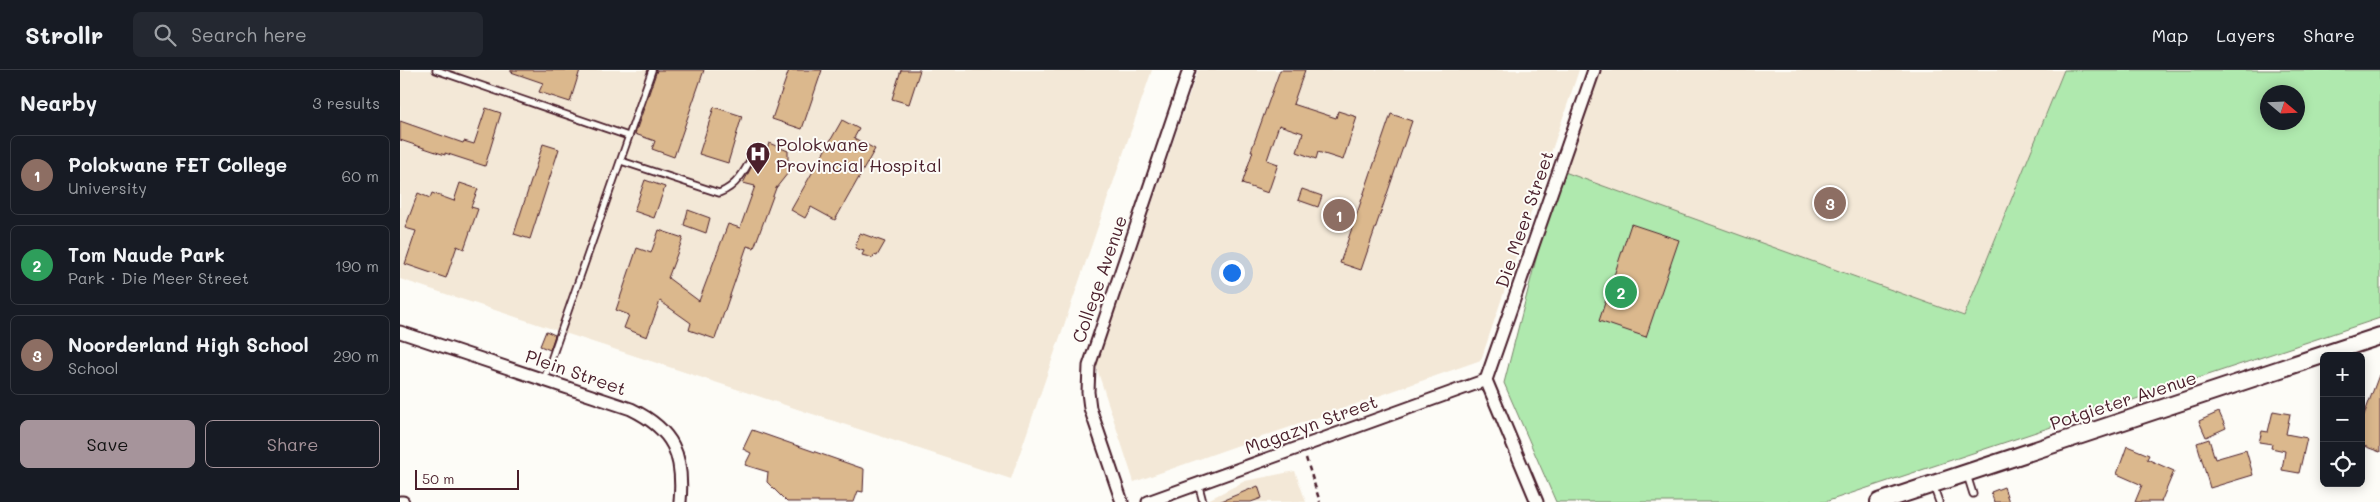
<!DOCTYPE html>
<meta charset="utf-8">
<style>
:root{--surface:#171b24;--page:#242831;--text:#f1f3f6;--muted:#9ea1a6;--line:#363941;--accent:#a6949b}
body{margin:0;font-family:Mali,sans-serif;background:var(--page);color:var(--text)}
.controls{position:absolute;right:15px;bottom:15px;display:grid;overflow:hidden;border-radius:8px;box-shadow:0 2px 12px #0003}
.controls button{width:45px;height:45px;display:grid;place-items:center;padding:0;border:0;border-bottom:1px solid var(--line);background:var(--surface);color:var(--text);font:25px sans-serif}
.compass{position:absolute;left:1860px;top:15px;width:45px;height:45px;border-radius:50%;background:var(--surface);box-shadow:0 2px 12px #0003;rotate:109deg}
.scale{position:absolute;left:15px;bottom:12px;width:104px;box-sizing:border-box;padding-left:5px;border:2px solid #4a1f2b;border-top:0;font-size:14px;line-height:18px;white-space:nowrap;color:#4a1f2b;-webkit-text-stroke:4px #fdfcf7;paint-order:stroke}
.you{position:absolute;left:831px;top:202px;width:18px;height:18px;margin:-12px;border:4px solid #fff;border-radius:50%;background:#1a73e8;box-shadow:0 0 0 8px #1a73e833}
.badge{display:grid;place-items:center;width:32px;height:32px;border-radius:50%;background:var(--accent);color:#fff;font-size:16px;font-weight:700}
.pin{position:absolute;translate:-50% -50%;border:2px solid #fff;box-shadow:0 1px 5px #0006}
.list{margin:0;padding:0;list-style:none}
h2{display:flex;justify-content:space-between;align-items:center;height:65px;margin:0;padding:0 20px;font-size:21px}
h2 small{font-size:16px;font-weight:400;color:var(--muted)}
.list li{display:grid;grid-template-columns:32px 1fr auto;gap:15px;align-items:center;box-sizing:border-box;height:80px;margin:0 10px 10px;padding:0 10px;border:1px solid var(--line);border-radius:8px}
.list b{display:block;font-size:19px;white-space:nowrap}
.list p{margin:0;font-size:16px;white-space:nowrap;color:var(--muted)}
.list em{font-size:16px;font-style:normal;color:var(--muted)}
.actions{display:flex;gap:10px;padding:15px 20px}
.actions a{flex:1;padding:11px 0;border:1px solid var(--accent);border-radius:8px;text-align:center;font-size:18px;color:var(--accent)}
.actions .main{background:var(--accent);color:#111}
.icon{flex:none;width:28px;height:28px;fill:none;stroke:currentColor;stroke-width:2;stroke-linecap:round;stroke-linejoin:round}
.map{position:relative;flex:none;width:1980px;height:432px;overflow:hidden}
header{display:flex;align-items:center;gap:30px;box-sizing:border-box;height:70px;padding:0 25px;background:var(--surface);border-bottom:1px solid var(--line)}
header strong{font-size:24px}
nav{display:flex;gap:28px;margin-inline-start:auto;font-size:18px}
.search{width:350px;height:45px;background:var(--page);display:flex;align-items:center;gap:12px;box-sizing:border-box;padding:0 18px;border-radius:8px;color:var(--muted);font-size:19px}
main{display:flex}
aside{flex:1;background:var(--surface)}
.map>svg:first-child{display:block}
.built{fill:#f3e8d7}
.green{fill:#afe9ae;stroke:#7c846c;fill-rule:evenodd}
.building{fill:#dbb88d;stroke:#4a1f2b}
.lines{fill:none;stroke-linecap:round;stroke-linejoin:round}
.lane-casing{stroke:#4a1f2b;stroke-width:9}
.street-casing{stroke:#4a1f2b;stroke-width:15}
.secondary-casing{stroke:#4a1f2b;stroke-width:20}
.path{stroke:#4a1f2b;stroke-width:2.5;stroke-dasharray:5 4;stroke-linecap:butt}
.lane{stroke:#fdfcf7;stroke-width:5.5}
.street{stroke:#fdfcf7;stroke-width:11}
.secondary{stroke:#fdfcf7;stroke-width:16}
.labels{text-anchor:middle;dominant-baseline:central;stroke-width:4;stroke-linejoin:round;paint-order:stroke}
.poi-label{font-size:18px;fill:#4a1f2b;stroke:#fdfcf7;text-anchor:start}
.street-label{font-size:18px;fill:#4a1f2b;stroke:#fdfcf7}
</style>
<header>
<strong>Strollr</strong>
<div class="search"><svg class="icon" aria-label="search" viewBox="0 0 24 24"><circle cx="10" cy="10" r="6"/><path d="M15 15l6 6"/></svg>Search here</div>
<nav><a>Map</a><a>Layers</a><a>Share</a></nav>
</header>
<main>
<aside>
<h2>Nearby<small>3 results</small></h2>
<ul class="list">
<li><span class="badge" style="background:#8d6e63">1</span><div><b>Polokwane FET College</b><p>University</p></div><em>60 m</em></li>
<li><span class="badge" style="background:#2e9e5b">2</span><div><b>Tom Naude Park</b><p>Park · Die Meer Street</p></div><em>190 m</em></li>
<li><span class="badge" style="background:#8d6e63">3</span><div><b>Noorderland High School</b><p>School</p></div><em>290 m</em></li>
</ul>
<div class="actions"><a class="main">Save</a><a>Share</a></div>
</aside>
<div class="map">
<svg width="1980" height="432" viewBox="0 0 1980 432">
<rect width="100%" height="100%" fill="#fdfcf7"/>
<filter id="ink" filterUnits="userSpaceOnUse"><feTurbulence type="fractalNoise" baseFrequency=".02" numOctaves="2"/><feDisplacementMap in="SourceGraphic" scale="10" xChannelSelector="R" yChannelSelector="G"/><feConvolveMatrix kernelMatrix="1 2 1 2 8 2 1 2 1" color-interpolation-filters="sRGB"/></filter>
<g filter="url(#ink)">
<g class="built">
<path d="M0,0H752L611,409L0,209Z"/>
<path d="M798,0H1179L1081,290L734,412L696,296Z"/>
<path d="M1196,0H1664L1564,246L1159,100Z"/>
<path d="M895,401L906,432H804L845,411Z"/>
</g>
<path class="green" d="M1664,0H1980V248L1425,432H1156L1104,313L1159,100L1564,246ZM1868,22H1898V52H1868Z"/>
<g class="building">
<path d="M111,0H180L170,32L139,22L143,13L111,2Z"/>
<path d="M257,0H304L274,87L252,79L255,71L235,64Z"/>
<path d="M389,0H422L402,59L372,49Z"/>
<path d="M501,0H520L509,34L492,29Z"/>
<path d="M880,0H905L893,34L936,48L938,41L957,47L943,90L918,82L916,89L897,82L903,63L879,55L867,90L878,94L868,123L842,114L853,81H851Z"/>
<path d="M314,37L342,46L328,93L299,84Z"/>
<path d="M86,38L101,43L85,96L45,83V85L0,70V51L63,73L64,71L74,74Z"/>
<path d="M991,44L1012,51L961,200L940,193Z"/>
<path d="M442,50L459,59L454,68L475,79L435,150L411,137L405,148L391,140Z"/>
<path d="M369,73L388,81V103L376,118L354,178L347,176L315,269L289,260L291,253L260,231L247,267L224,258L229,245L216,240L237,178L251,183L259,160L283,168L268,208L299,231L328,154L340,158L355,116L343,113L352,96L360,99Z"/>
<path d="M143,74L159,79L130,169L114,164Z"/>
<path d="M245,110L265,117L254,148L234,141Z"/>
<path d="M60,113L78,119L71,137L78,139L64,179L57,176L46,208L5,194L16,161L5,158L18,123L30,128L32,123L54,131Z"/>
<path d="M902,119L922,126L918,137L898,130Z"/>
<path d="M288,140L310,148L306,163L284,155Z"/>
<path d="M1231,154L1279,170L1246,267L1199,251Z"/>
<path d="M460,163L485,172L477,186L474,185L473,188L462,185L464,181L455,178Z"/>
<path d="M146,261L155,265L150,280L140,276Z"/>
<path d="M1979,305L1980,306V382L1961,375V353Z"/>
<path d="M1873,341L1890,344L1886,364L1907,368L1899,403L1882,400L1885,381L1871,378L1872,374L1859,372L1862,361L1868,362Z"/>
<path d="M1819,342L1826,358L1806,367L1799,351Z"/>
<path d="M352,360L464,399L463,422L458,421L454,432H387L367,412L368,402L345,395L351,383L343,379Z"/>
<path d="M1809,369L1815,389L1846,380L1853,405L1810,418L1797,373Z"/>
<path d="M1727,376L1749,385L1747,389L1774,401L1761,432H1735L1742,415L1717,404Z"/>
<path d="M858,416L862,428L851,432H819Z"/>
<path d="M1604,417L1609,432H1594L1591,422Z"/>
</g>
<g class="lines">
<defs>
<g id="lane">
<path d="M36,0L228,66"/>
<path d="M221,91L319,123C339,116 347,96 356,79"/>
<path d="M144,310L252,0"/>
<path d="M1567,405L1573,424"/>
<path d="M798,413L803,432"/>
<path d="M1533,415L1539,432"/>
</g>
<g id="street">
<path d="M0,262L231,339C274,360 284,385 280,432"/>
<path d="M1086,310L1194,0"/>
<path d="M1086,310L1137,432"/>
<path d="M0,432H3"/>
<path d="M722,432L690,338L688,322L689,296L789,0"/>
<path d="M748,432L1086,310"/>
</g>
<path id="secondary" d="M1479,432L1980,266"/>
</defs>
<use href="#lane" class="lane-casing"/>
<use href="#street" class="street-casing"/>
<use href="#secondary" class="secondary-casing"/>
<path class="path" d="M906,388L920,432"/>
<use href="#lane" class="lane"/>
<use href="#street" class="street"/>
<use href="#secondary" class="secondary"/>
</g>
</g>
<defs>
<symbol id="hospital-pin" viewBox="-11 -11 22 30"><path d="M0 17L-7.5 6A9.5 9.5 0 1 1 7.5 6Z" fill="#4a1f2b" stroke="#fdfcf7"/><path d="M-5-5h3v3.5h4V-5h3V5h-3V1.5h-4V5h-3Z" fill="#fff"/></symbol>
</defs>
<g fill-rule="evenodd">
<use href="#hospital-pin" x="344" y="70" width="28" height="38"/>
</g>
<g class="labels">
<g class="poi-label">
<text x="376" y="74">Polokwane<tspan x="376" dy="21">Provincial Hospital</tspan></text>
</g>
<g class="street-label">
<text transform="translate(1124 149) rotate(-71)">Die Meer Street</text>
<text transform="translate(699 209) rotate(-71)">College Avenue</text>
<text transform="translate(176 302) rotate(19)">Plein Street</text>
<text transform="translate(1723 330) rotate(-18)">Potgieter Avenue</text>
<text transform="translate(911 354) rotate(-20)">Magazyn Street</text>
</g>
</g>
</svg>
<div class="controls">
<button>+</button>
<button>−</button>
<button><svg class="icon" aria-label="locate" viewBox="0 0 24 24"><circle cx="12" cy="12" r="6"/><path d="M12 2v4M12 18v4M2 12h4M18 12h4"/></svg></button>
</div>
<svg class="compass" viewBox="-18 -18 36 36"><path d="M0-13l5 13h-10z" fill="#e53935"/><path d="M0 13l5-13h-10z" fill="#9ea1a6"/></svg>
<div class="scale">50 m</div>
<div class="you"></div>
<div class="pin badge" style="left:939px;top:145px;background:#8d6e63">1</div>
<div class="pin badge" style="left:1221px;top:222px;background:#2e9e5b">2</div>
<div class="pin badge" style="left:1430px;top:133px;background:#8d6e63">3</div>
</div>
</main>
